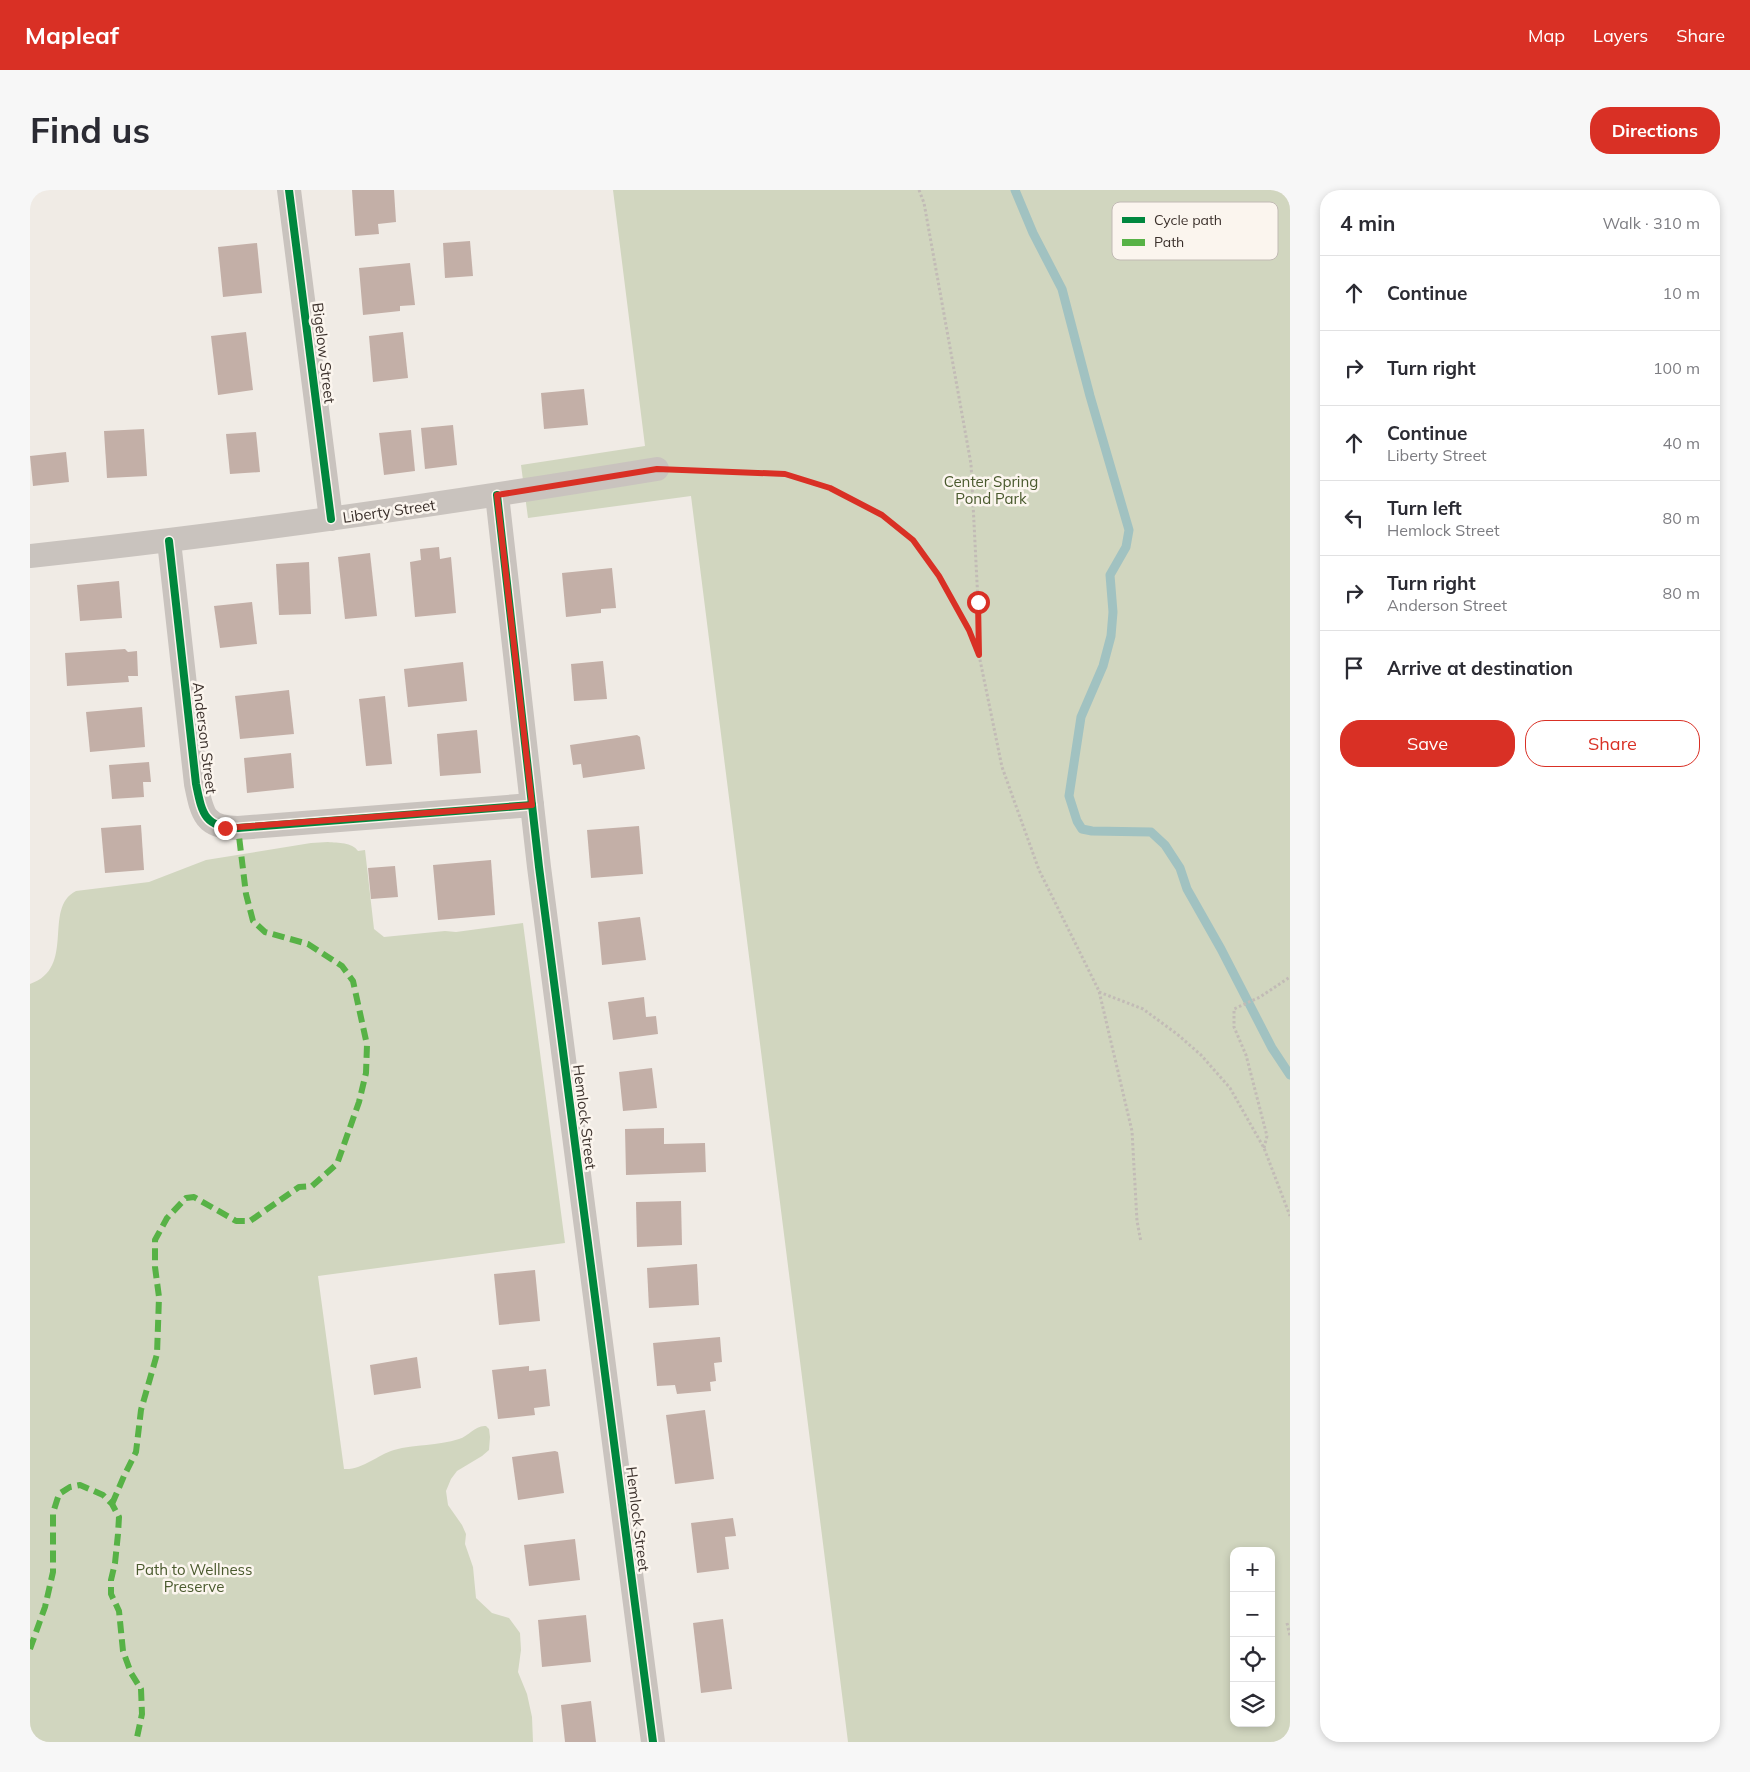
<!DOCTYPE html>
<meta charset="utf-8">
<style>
:root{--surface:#fff;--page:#f7f7f7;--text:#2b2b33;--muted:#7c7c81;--line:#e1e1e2;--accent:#d93025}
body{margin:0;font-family:Mulish,sans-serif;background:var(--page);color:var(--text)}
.controls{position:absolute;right:15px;bottom:15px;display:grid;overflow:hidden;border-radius:10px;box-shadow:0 2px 8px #0003}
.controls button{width:45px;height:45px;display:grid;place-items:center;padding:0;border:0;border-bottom:1px solid var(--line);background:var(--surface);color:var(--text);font:25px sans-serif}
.stop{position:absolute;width:15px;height:15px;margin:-11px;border:4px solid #d93025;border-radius:50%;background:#fff}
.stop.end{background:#d93025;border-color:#fff;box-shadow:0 1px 5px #0008}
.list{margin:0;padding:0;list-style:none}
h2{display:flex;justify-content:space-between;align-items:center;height:65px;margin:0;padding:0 20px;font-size:21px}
h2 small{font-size:16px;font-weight:400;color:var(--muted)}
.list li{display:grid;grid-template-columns:32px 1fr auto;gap:15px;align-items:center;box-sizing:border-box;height:75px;padding:0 20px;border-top:1px solid var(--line)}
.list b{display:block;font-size:19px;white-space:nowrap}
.list p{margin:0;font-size:16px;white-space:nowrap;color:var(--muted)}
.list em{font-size:16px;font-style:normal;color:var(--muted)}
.actions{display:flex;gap:10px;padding:15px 20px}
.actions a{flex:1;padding:11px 0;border:1px solid var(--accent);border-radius:20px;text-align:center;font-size:18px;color:var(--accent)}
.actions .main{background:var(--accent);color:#fff}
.icon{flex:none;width:28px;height:28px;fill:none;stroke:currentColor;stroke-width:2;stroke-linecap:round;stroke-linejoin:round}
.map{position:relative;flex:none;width:1260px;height:1552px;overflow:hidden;border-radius:20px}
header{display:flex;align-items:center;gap:30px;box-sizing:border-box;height:70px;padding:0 25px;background:var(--accent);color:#fff}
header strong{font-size:24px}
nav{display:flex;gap:28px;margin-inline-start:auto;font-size:18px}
.intro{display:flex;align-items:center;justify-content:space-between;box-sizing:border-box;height:120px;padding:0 30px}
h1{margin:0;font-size:35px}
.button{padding:12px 22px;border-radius:20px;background:var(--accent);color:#fff;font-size:18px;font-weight:700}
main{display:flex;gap:30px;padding:0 30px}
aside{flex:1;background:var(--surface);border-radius:20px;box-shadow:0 2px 8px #0003}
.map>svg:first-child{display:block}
.green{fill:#d1d6bf;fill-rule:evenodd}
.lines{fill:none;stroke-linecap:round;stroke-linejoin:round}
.stream{stroke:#a1c2c1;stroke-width:9}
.building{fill:#c3afa7}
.path{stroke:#c2bbb6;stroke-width:3;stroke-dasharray:2.5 2.5;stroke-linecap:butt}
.minor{stroke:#c9c3be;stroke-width:24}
.quiet{stroke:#57b246;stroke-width:6;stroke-dasharray:12 6;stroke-linecap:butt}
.cycleway-casing{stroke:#fbf5ee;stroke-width:11}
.cycleway{stroke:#00873e;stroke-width:8}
.route{stroke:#d93025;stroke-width:6}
.labels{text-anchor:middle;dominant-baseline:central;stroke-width:5;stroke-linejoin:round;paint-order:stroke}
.street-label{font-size:15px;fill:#3b302b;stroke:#fbf5ee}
.park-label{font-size:15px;fill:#4a5a2e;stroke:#fbf5ee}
.key{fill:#fbf5ee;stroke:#c1bab4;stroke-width:1}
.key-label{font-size:14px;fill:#3b302b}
</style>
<header>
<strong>Mapleaf</strong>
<nav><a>Map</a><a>Layers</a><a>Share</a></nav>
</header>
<div class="intro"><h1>Find us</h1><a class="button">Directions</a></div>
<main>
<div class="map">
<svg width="1260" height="1552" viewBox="0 0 1260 1552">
<rect width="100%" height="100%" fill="#f0ebe5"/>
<g class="green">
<path d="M583,0H1260V1552H818L661,306L498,328L491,275L615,256ZM1204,1361H1241V1533H1204Z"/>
<path d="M298,652C308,653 322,652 328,661L335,660L344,739L354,747L415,741L426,742L493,733L535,1053L288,1086L314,1279C333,1280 347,1265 364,1260C385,1254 408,1256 429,1249C439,1246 445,1235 456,1236L459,1239L460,1247L459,1260L452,1266L427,1281L421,1289L416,1301L418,1315L432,1335L436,1344L435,1354L443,1377L446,1408L462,1423L479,1428L490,1443L491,1460L488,1482L497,1504L502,1527L503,1552H0V794C47,778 12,718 46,701L119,692L176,670L281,653Z"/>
</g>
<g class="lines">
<path class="stream" d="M985,0L1003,43L1032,99L1060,206L1099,340L1096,357L1080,385L1083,422L1081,446L1073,476L1051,527L1039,606L1047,631L1052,639L1062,641L1121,642L1135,655L1150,678L1157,699L1191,759L1242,858L1260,885"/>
</g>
<g class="building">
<path d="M322,0H364L366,32L348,34L349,44L325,46Z"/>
<path d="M440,51L443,86L415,88L413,53Z"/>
<path d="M227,53L232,103L193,107L188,57Z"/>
<path d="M380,73L385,115L370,116V121L333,125L329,78Z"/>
<path d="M216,142L223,200L188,205L181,146Z"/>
<path d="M373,142L378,188L343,192L339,146Z"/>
<path d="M554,199L558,235L514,239L511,203Z"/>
<path d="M423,235L427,275L395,279L391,238Z"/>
<path d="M114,239L117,286L77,288L74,241Z"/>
<path d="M381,240L385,281L354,285L349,243Z"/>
<path d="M226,242L230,282L200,284L196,244Z"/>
<path d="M36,262L39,292L3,296L0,266Z"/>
<path d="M409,357L410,369L421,367L426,423L385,427L380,372L391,370L390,359Z"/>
<path d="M340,363L347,426L315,429L308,367Z"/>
<path d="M279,372L281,424L249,425L246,374Z"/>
<path d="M582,378L586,418L571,419V423L536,427L532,383Z"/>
<path d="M89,391L92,428L50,431L47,395Z"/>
<path d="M222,412L227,454L190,458L184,416Z"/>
<path d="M95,459L98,462L107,461L108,486H98L99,492L37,496L35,463Z"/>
<path d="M573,471L577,509L544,511L541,474Z"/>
<path d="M433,472L437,511L378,517L374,479Z"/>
<path d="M259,500L264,544L210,549L205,506Z"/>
<path d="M355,506L362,574L336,576L329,509Z"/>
<path d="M112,517L115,557L60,562L56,522Z"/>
<path d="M447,540L451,583L410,586L407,544Z"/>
<path d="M607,545L610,547L615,579L553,588L551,574L543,575L540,555Z"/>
<path d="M261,563L264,598L217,603L214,568Z"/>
<path d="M119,572L121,592H113L114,607L82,609L79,575Z"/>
<path d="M111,635L114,680L75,683L71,638Z"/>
<path d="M609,636L613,684L561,688L557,640Z"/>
<path d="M461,670L465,725L408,730L403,675Z"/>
<path d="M365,676L368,707L341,709L338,678Z"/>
<path d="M610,727L616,770L572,775L568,732Z"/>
<path d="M614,807L616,827L626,826L628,844L583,850L578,812Z"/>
<path d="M622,878L627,918L593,921L589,882Z"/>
<path d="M634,938V954L675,953L676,982L596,985L595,939Z"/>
<path d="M651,1011L652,1055L607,1057L606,1012Z"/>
<path d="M667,1074L669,1115L619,1118L617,1078Z"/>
<path d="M505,1080L510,1131L469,1135L464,1084Z"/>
<path d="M690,1147L692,1172L684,1173L686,1191L680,1192L681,1201L647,1204L645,1195L627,1196L623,1153Z"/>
<path d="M387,1167L391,1198L344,1205L340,1175Z"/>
<path d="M499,1176V1181L516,1179L520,1216L504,1218L505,1225L468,1229L462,1180Z"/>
<path d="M675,1220L684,1289L645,1294L636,1225Z"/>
<path d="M525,1261L528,1262L534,1303L488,1310L482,1267Z"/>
<path d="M703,1328L706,1346L695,1347L699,1379L667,1383L661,1333Z"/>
<path d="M545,1349L550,1390L499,1396L494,1355Z"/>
<path d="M556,1425L561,1472L512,1477L508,1430Z"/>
<path d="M693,1429L702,1499L671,1503L663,1433Z"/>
<path d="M561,1511L566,1552H535L531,1515Z"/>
</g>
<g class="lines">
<g class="path">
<path d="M889,0L894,13L941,274L948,412L949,465L972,577L1009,680L1069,801L1102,941L1107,1031L1111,1052"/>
<path d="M652,279L755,284L800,298L852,325L883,350L909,386L939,440L948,462"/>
<path d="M1069,802L1113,819L1147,844L1171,865L1200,898L1234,958L1260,1026"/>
<path d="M1234,958L1237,946L1216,865L1204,837V819L1230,807L1260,787"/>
<path d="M1257,1433L1260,1446"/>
</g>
<g class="minor">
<path d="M259,0L301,329"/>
<path d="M467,305L509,677L623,1552"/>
<path d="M139,351L166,594C172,623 174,638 208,638L502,615"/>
<path d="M0,366C210,344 419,313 627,279"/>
</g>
<g class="quiet">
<path d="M82,1314L94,1286L106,1262L111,1220L127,1164L129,1107L125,1077V1050L137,1028L156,1008L164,1007L206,1031H220L269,997L282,996L307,974L329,912L336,883L337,855L323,791L312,776L278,754L235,742L223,731L216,704L208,638"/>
<path d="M0,1459L15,1417L23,1382V1323L29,1304L40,1297L50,1295L73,1305L82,1314L89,1327L88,1344L85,1373L81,1390V1404L89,1421L93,1461L101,1483L111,1499L112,1524L106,1552"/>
</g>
<defs>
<g id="cycleway">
<path d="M259,0L301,329"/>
<path d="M467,305L509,677L623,1552"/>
<path d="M139,351L166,594C172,623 174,638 208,638L502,615"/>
</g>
</defs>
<use href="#cycleway" class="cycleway-casing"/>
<use href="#cycleway" class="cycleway"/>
</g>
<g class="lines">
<path class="route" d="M195,638L502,615L467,305L627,279L755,284L800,298L852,325L883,350L909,386L939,440L949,465L948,412"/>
</g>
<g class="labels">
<g class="street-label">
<text transform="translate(294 163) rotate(83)">Bigelow Street</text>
<text transform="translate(359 321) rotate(-8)">Liberty Street</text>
<text transform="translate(175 548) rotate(83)">Anderson Street</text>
<text transform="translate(555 927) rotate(83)">Hemlock Street</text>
<text transform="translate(608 1329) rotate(83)">Hemlock Street</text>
</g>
<g class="park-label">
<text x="961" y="291">Center Spring<tspan x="961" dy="17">Pond Park</tspan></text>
<text x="164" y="1379">Path to Wellness<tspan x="164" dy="17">Preserve</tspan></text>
</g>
</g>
<rect x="1082" y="12" width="166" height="58" rx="8" class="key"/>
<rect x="1092" y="27" width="23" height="6" fill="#00873e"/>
<rect x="1092" y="49" width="23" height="7" fill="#57b246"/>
<g class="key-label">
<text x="1124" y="35">Cycle path</text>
<text x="1124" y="57">Path</text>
</g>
</svg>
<div class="controls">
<button>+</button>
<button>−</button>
<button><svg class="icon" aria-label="locate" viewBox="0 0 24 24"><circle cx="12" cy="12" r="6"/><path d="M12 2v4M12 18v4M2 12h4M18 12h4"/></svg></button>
<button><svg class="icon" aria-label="layers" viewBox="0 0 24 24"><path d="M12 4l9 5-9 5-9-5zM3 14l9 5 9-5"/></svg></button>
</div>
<div class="stop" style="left:948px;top:412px"></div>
<div class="stop end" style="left:195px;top:638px"></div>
</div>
<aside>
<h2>4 min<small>Walk · 310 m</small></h2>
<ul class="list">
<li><svg class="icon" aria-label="ahead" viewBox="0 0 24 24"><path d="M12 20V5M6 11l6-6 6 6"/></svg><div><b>Continue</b></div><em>10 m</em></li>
<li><svg class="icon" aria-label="right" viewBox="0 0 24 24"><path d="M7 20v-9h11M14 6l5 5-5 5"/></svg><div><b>Turn right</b></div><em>100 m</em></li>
<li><svg class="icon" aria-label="ahead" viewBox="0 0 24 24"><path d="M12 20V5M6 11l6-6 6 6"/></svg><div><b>Continue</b><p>Liberty Street</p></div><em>40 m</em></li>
<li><svg class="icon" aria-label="left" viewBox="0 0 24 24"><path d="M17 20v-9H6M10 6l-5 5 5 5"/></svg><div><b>Turn left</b><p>Hemlock Street</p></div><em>80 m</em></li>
<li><svg class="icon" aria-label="right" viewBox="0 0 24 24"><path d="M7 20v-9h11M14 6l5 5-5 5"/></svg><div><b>Turn right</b><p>Anderson Street</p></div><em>80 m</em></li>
<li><svg class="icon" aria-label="arrive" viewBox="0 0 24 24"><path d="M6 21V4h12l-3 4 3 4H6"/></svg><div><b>Arrive at destination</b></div></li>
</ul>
<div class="actions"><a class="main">Save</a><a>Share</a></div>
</aside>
</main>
